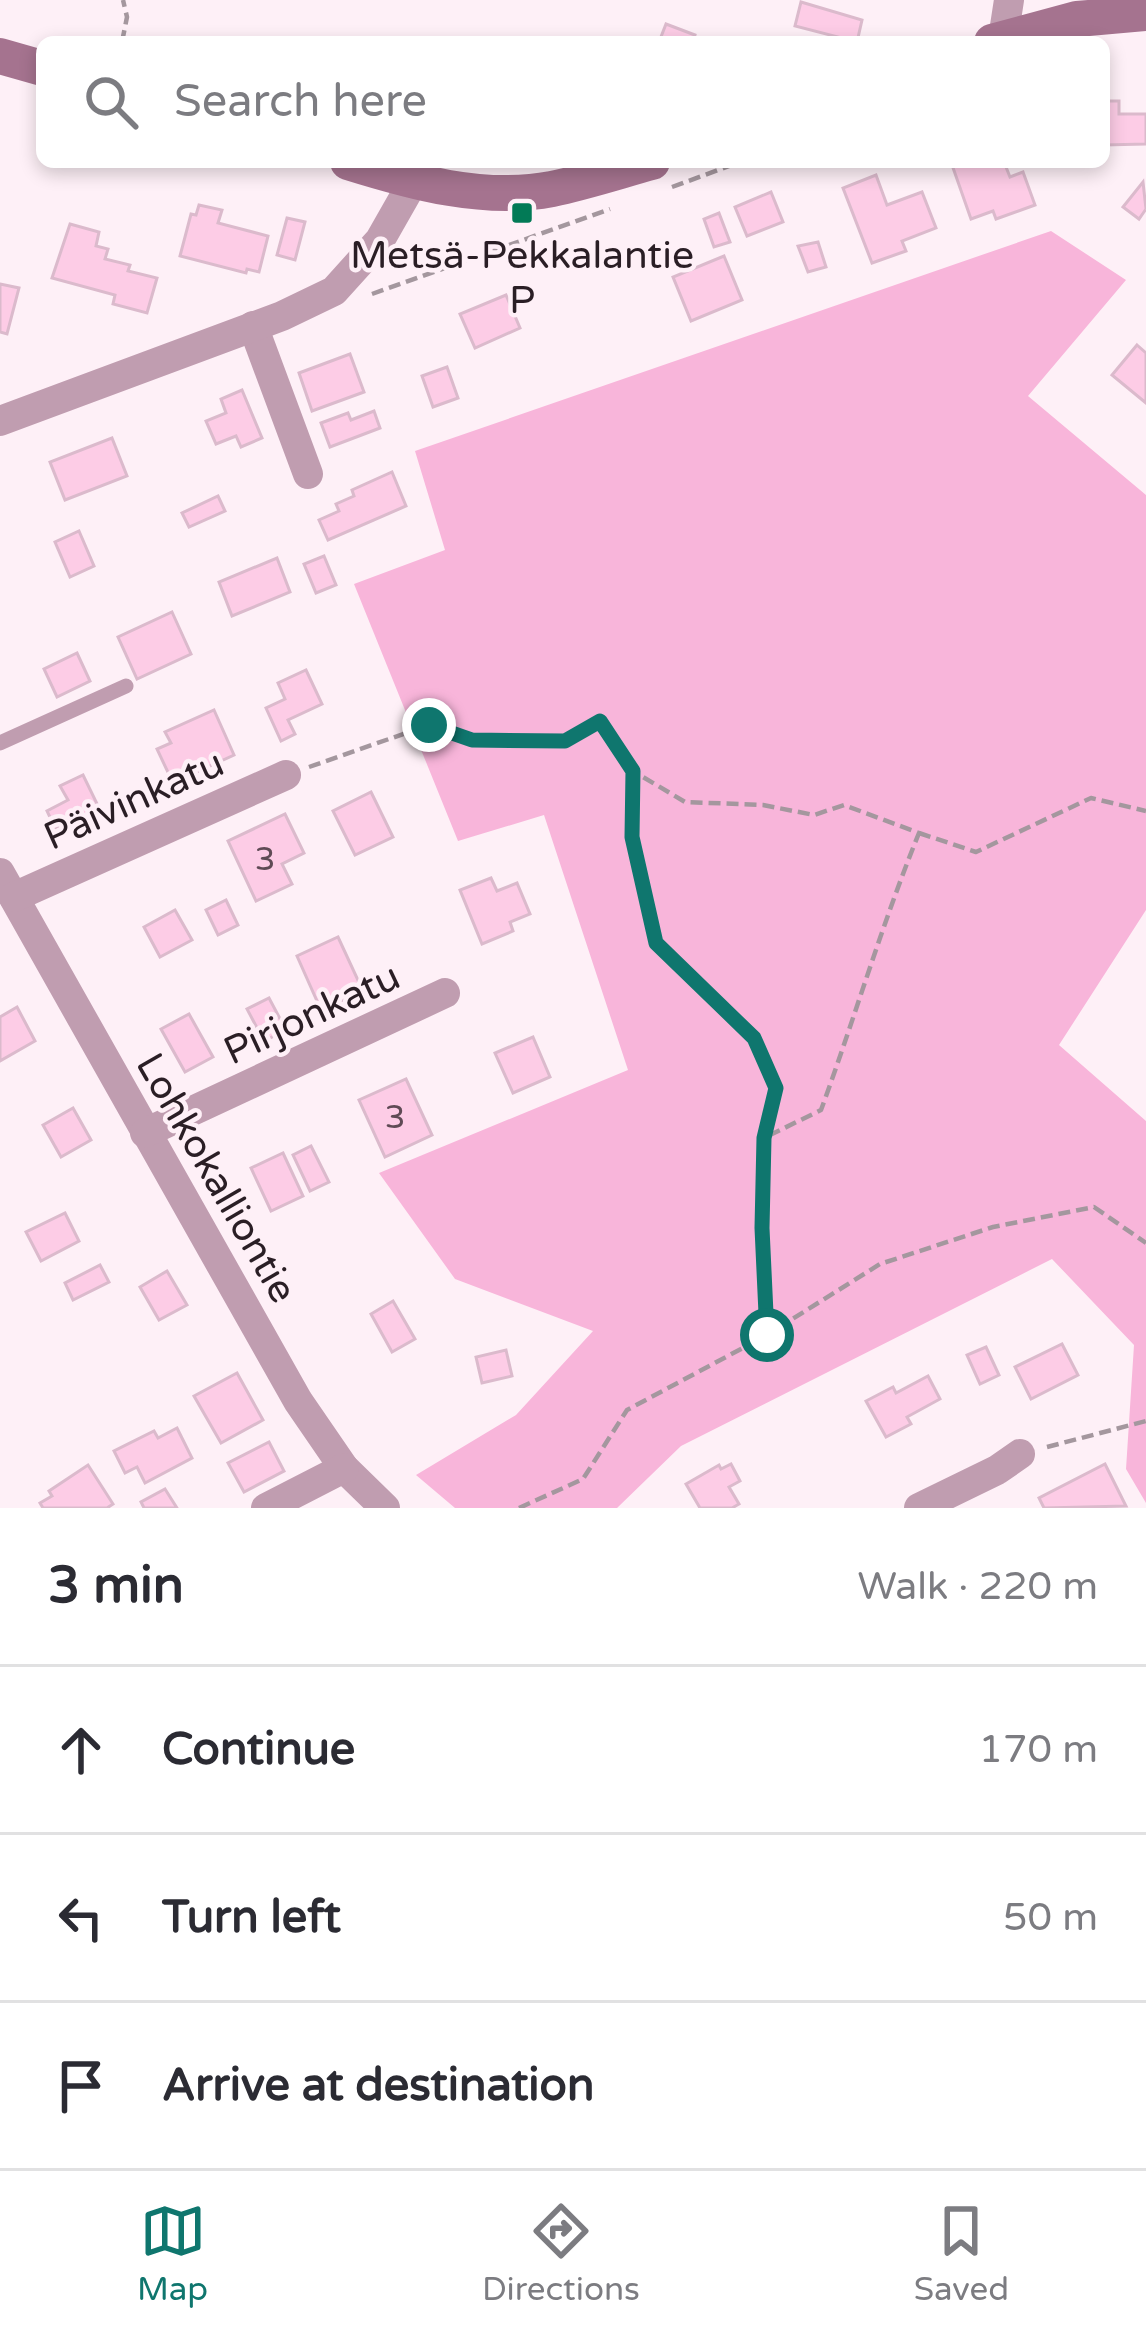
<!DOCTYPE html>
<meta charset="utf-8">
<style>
:root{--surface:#fff;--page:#f7f7f7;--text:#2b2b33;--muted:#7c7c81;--line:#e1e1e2;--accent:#0f766e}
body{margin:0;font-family:"Varela Round",sans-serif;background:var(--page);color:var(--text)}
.stop{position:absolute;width:36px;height:36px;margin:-27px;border:9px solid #0f766e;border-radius:50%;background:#fff}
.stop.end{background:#0f766e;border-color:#fff;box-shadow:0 3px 12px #0008}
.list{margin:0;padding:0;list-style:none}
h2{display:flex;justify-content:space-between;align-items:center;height:156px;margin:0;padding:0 48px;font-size:51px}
h2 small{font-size:39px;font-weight:400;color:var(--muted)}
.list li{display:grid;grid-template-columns:78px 1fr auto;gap:36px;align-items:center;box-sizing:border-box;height:168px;padding:0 48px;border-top:3px solid var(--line)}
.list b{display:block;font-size:45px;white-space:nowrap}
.list em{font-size:39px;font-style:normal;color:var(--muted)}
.icon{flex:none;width:66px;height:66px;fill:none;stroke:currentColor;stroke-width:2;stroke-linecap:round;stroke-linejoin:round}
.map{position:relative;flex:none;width:1146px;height:1508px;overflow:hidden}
.search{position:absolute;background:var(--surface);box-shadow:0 6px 18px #0003;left:36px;right:36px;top:36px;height:132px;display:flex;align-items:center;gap:30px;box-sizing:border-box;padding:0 42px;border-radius:18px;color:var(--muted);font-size:45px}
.sheet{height:660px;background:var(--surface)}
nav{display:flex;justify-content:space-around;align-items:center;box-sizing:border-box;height:168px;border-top:3px solid var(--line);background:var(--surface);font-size:33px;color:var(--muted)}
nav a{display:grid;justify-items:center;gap:6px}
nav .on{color:var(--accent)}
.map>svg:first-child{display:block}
.green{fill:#f8b5da}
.building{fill:#fdcce6;stroke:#dbbacc;stroke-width:3}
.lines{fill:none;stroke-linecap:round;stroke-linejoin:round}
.path{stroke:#a4979e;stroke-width:4.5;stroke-dasharray:12 6;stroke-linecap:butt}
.lane{stroke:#c09db0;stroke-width:15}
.street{stroke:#c09db0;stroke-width:30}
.secondary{stroke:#a5738f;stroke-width:36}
.route{stroke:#0f766e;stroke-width:15}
.poi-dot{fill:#027a56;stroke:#fef0f7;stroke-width:4.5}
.labels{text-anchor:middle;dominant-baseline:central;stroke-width:9;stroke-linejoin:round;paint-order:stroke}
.number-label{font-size:33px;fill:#5f4a55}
.poi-label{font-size:39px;fill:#2a1e25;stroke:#fef0f7}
.street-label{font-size:39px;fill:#2a1e25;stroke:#fef0f7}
</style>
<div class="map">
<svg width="1146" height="1508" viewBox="0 0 1146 1508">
<rect width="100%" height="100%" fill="#fef0f7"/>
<path class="green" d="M1051,231L1126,280L1028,396L1146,495V910L1059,1045L1146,1121V1503L1126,1469L1134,1345L1052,1259L681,1446L617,1508H455L416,1475L516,1415L593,1331L455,1279L379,1173L628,1070L544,815L458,841L354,584L445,550L415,451Z"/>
<g class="building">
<path d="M801,2L862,20L857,42L795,26Z"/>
<path d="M666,24L695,35L693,42H659Z"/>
<path d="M1104,101H1119V114H1146V144L1104,145Z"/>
<path d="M951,162H1004L1010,177L1023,172L1035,205L996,219L993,211L971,219Z"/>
<path d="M876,175L887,205L922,192L936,228L902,241L906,251L872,263L843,188Z"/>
<path d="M1143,182L1146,209L1139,219L1123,207Z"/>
<path d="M771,192L783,222L747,236L735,207Z"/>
<path d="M199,205L222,210L218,223L268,236L259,272L247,269L246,273L180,256L191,214L196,215Z"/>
<path d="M719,213L730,242L714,247L704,219Z"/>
<path d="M287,218L305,222L295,260L277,255Z"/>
<path d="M70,224L99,232L96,246L108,249L105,259L130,265L128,271L157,278L147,313L113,304L115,295L52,278Z"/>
<path d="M818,242L826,267L808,272L798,246Z"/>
<path d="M724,256L742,300L691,321L673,277Z"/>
<path d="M0,284L19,288L7,334L0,332Z"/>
<path d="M506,295L520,328L475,348L460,314Z"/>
<path d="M1137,345L1146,353V403L1112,375Z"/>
<path d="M350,354L364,392L312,411L299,373Z"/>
<path d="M447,367L458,398L433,407L422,376Z"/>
<path d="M242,390L262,438L241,447L236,436L216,444L206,421L226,413L221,399Z"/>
<path d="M374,411L380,428L330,447L321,423L348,413L351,420Z"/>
<path d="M112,438L127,476L65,500L50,462Z"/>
<path d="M392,472L406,506L328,540L319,520L339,511L336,504L354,496L352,490Z"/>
<path d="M218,496L225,511L189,527L182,513Z"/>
<path d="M79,531L94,566L70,577L55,542Z"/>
<path d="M324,556L336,585L316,593L304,564Z"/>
<path d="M277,558L290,592L232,616L219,582Z"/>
<path d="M172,612L191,654L137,679L118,637Z"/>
<path d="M77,653L90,681L57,697L44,669Z"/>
<path d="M306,670L322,704L288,720L295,734L281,741L266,708L285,699L278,683Z"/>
<path d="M214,710L234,755L173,783L157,749L171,743L165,732Z"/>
<path d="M83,775L102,814L80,825L76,818L55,828L47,811L68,800L60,786Z"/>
<path d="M371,792L393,837L355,855L333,811Z"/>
<path d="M285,814L304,853L282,864L292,884L256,901L228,841Z"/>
<path d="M491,878L497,891L517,883L530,914L510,922L513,931L482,944L460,890Z"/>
<path d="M226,900L238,925L218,935L206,910Z"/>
<path d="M175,910L192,940L160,957L144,927Z"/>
<path d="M338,937L363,991L321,1010L297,956Z"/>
<path d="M269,998L286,1030L264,1041L247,1009Z"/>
<path d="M17,1007L35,1041L0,1061V1017Z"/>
<path d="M189,1014L213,1057L185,1072L161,1029Z"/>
<path d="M533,1037L550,1077L513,1093L495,1053Z"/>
<path d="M406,1079L432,1135L385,1157L359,1100Z"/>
<path d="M73,1108L91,1140L61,1157L43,1125Z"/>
<path d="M311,1146L329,1182L310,1191L293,1155Z"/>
<path d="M283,1153L303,1196L271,1211L251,1168Z"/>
<path d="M65,1213L79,1241L41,1261L26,1232Z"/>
<path d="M100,1265L109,1282L73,1300L65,1283Z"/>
<path d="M167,1271L187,1305L159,1320L140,1287Z"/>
<path d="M393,1301L415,1339L392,1352L371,1314Z"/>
<path d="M1062,1344L1078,1375L1031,1399L1015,1367Z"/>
<path d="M986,1347L999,1375L980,1384L967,1355Z"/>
<path d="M506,1350L512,1376L482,1383L476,1357Z"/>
<path d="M237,1373L263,1420L221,1443L194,1396Z"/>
<path d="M928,1376L940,1399L907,1417L911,1424L886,1437L866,1401L893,1387L896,1393Z"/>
<path d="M177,1428L192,1458L145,1483L137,1467L125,1473L114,1451L154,1431L158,1438Z"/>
<path d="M269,1442L284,1471L244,1492L228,1463Z"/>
<path d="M731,1464L740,1481L729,1487L739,1504L732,1508H700L686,1484L719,1465L721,1469Z"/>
<path d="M1105,1464L1126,1506L1044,1508L1039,1498Z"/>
<path d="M88,1465L113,1504L107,1508H43L40,1503L52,1496L49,1491Z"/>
<path d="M165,1489L177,1508H144L141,1502Z"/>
</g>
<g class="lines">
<g class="path">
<path d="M122,42L127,17L123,0"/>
<path d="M672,187L740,162"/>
<path d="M372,294L610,209"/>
<path d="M309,767L429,725L472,740L565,741L600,721L633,771L685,802L763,805L814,815L844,805L919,833C882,924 855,1017 821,1110L764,1138"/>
<path d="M633,773L632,837L656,943L754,1038L776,1088L764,1138L762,1228L767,1335"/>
<path d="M919,833L976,852L1091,798L1146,811"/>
<path d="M1047,1447L1146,1421"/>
<path d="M519,1508L583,1479L627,1410L767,1335L880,1264L993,1227L1094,1207L1146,1243"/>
</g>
<path class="lane" d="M0,743L126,686"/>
<g class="street">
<path d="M1003,39L1009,0"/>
<path d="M253,326L308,474"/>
<path d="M0,421L282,316L334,291L380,240L413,182"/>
<path d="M0,873L298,1401L344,1468L385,1508"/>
<path d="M14,897L286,775"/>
<path d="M145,1133L445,993"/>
<path d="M266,1508L344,1468"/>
<path d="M919,1508L997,1470L1020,1454"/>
</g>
<g class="secondary">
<path d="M992,42L1077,19L1146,13"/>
<path d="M0,56L42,68"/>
<path d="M348,162C412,182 484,202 552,189C586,182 619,171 652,162"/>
</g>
</g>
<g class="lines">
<path class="route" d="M429,725L472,740L565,741L600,721L633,771L632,837L656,943L754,1038L776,1088L764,1138L762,1228L767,1335"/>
</g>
<rect class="poi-dot" x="510" y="201" width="24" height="24" rx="6"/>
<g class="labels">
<g class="number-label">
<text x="265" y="859">3</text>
<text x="395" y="1117">3</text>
</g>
<g class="poi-label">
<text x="522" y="255">Metsä-Pekkalantie<tspan x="522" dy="45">P</tspan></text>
</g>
<g class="street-label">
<text transform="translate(134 800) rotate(-24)">Päivinkatu</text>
<text transform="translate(312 1014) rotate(-25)">Pirjonkatu</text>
<text transform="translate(216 1178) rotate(60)">Lohkokalliontie</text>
</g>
</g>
</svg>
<div class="stop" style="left:767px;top:1335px"></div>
<div class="stop end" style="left:429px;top:725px"></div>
<div class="search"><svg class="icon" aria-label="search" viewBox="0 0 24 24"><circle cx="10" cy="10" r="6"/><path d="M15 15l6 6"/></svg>Search here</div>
</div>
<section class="sheet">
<h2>3 min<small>Walk · 220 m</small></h2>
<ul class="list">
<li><svg class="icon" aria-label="ahead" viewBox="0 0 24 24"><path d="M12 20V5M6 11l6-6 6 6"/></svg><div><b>Continue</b></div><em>170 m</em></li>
<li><svg class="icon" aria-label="left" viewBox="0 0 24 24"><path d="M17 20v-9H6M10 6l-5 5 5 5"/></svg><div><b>Turn left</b></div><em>50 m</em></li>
<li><svg class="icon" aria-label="arrive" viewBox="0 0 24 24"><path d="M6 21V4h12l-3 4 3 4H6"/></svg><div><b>Arrive at destination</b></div></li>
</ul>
</section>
<nav>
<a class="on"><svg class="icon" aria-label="map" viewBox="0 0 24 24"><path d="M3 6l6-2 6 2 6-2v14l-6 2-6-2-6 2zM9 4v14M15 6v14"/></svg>Map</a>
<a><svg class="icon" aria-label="directions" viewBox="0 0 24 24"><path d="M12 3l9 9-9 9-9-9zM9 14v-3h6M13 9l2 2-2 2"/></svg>Directions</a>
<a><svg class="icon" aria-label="saved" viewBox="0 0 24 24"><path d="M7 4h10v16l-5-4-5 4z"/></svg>Saved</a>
</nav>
